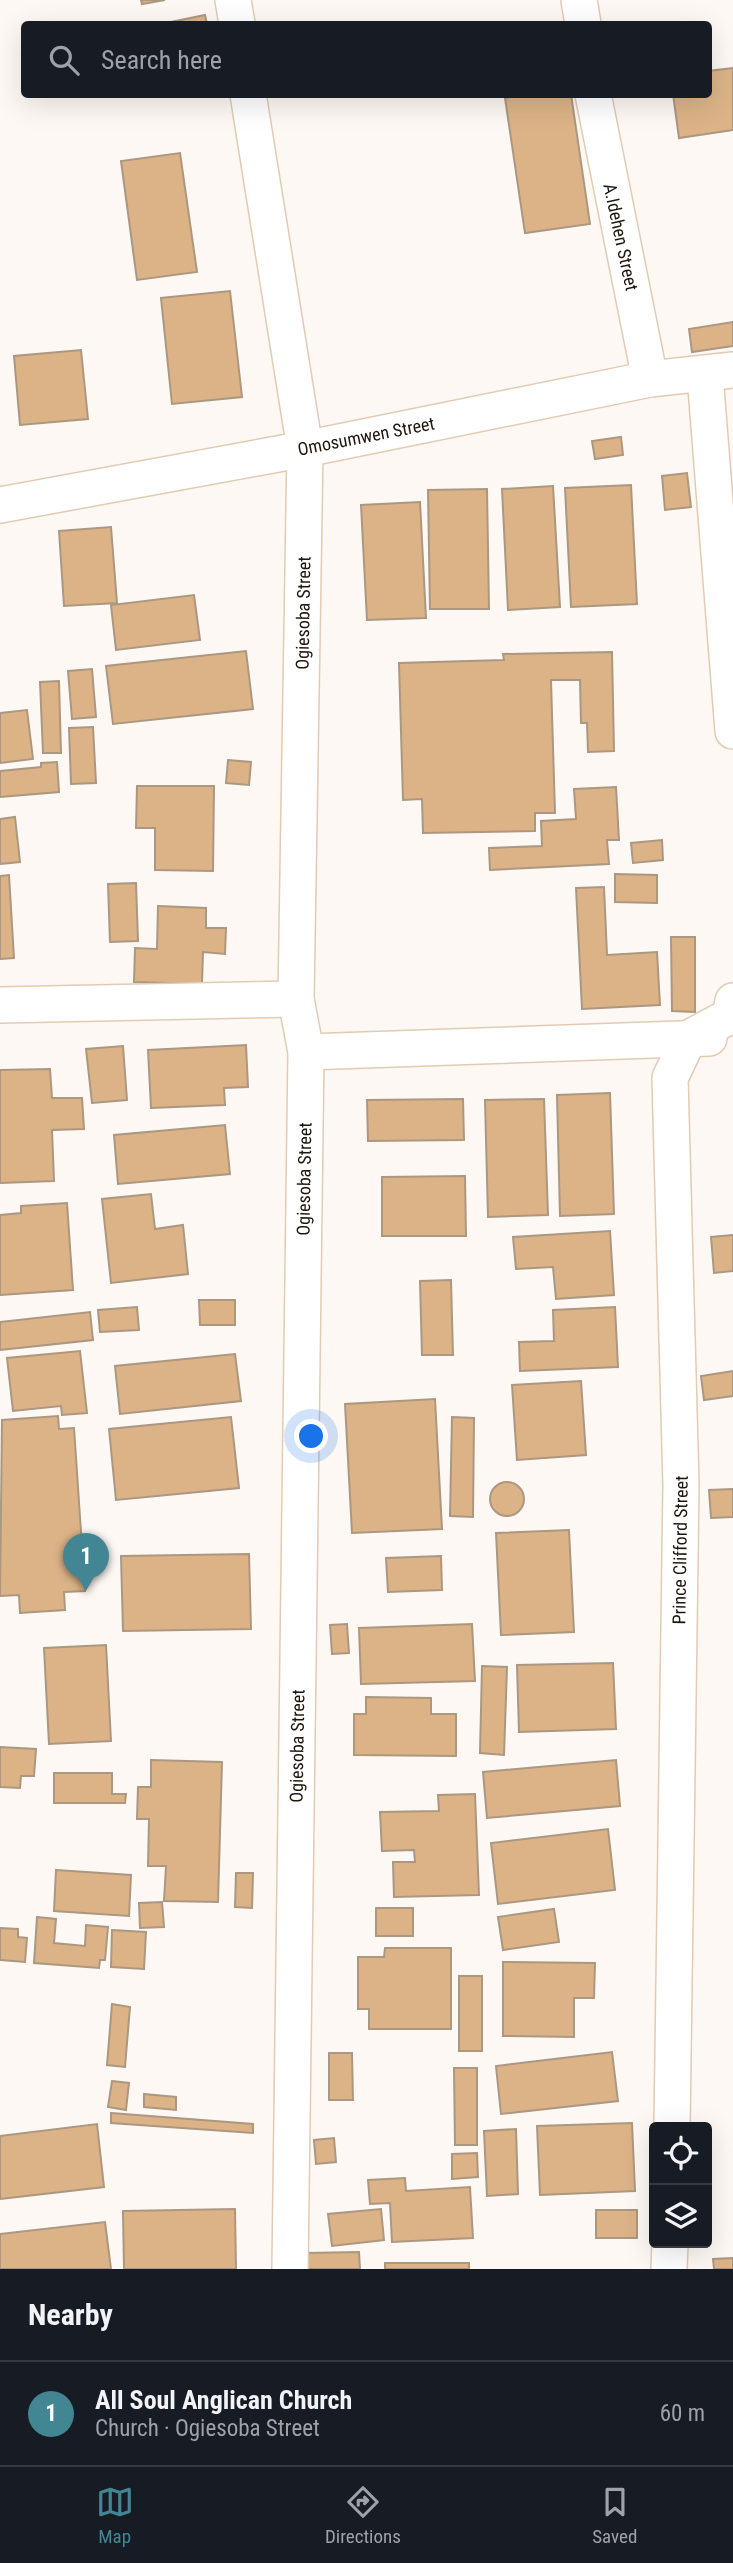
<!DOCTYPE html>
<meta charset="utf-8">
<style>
:root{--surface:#171b24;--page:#242831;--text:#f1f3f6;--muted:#9ea1a6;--line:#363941;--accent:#428694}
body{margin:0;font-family:"Roboto Condensed",sans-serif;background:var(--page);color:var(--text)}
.controls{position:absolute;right:21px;bottom:21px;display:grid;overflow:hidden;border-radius:7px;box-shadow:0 7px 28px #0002}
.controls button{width:63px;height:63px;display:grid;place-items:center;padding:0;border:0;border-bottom:2px solid var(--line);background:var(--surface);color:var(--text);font:35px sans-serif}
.you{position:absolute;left:312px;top:1437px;width:24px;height:24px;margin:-18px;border:5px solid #fff;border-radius:50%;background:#1a73e8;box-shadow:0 0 0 10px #1a73e833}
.badge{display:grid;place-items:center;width:46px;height:46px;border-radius:50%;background:var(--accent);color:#fff;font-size:23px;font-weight:700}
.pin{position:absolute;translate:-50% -58px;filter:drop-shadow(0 2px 4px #0008)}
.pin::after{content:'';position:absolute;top:37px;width:24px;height:21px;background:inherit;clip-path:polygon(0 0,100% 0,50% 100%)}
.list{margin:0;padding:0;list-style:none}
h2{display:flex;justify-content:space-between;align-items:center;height:91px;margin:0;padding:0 28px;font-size:30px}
h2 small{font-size:23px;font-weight:400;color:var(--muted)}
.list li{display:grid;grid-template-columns:46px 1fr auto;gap:21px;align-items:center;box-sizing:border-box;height:105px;padding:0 28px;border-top:2px solid var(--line)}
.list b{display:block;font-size:26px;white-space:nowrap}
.list p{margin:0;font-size:23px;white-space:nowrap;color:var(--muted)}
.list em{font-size:23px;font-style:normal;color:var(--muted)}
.icon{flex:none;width:38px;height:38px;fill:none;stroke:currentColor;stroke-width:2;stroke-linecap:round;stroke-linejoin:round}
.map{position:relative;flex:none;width:733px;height:2269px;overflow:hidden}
.search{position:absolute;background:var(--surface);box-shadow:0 7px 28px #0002;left:21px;right:21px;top:21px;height:77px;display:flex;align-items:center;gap:18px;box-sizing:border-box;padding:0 24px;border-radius:7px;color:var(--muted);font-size:26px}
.sheet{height:196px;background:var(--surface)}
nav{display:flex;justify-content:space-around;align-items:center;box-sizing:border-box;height:98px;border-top:2px solid var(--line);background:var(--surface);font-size:19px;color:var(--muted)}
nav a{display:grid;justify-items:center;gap:4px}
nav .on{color:var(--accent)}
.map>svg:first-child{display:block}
.building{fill:#dcb387;stroke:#ac9780;stroke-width:2}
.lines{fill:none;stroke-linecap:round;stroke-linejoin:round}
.street-casing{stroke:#e2cbb3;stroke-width:38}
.street{stroke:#fff;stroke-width:35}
.labels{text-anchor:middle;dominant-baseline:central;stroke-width:6;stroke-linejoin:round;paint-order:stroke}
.street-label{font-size:18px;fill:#1f170e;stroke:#fff}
</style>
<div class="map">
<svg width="733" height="2269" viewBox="0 0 733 2269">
<rect width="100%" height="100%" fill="#fdf8f3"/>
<g class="building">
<path d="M141,0H165L142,4Z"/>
<path d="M205,15L207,24H161Z"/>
<path d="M733,68V130L679,138L673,94H708V71Z"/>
<path d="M530,94H571L590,224L525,233L505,98Z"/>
<path d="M180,153L197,272L137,280L121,161Z"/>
<path d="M230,291L242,397L172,404L161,298Z"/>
<path d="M733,322V346L692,352L689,329Z"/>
<path d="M81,350L88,419L20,425L14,356Z"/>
<path d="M621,437L623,455L595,459L592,441Z"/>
<path d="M687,473L691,507L665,510L662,476Z"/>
<path d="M631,485L637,604L571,607L565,488Z"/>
<path d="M553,486L560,607L508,610L502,489Z"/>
<path d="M487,489L489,609H430L428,490Z"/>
<path d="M420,502L426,618L367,620L361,505Z"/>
<path d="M111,527L117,603L64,606L59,531Z"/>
<path d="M194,595L200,640L116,650L111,605Z"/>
<path d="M246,651L253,709L113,724L106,666Z"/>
<path d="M612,652L614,751L588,752L587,723H581L580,680H551L555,813H535V831L423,833L422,799L403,800L399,663L504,660L503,654Z"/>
<path d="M92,669L96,717L72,719L68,671Z"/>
<path d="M59,681L61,753H43L40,682Z"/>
<path d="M27,710L33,759L0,763V713Z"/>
<path d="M93,727L96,783L71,784L69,728Z"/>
<path d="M228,760L251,762L249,785L226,783Z"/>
<path d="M57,762L59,792L0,797V771L41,767V763Z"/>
<path d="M137,786H214L213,871L155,870V828H136Z"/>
<path d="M616,787L619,840H607L609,864L490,870L489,848L542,846L541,821L576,819L574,789Z"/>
<path d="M15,817L20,862L0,864V819Z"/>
<path d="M662,840L663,860L633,863L631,843Z"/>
<path d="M615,874L657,875V903L615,902Z"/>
<path d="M9,875L14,958L0,959V876Z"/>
<path d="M136,883L138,941L110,942L108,884Z"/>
<path d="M604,887L607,955L657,952L660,1005L582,1009L576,888Z"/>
<path d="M158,906L206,908V928H226L225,954L203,952L202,984L134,982L135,948L157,949Z"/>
<path d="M671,937H695V1012L672,1011Z"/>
<path d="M246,1045L248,1087L224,1088L225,1105L151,1108L148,1050Z"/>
<path d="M123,1046L127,1100L92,1103L86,1049Z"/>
<path d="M50,1069L52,1098H82L84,1129L52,1130L54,1181L0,1183V1070Z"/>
<path d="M610,1093L614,1214L560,1216L557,1095Z"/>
<path d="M463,1099L464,1140L368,1141L367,1100Z"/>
<path d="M544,1099L548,1215L488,1217L485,1100Z"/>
<path d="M225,1125L230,1174L118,1184L114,1135Z"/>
<path d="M465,1176L466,1236H382V1177Z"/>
<path d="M151,1194L155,1229L183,1225L188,1274L111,1283L102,1199Z"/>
<path d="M67,1203L73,1290L0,1295V1215L21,1213V1206Z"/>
<path d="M610,1231L614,1295L556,1299L553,1267L516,1269L513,1237Z"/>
<path d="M733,1235V1271L714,1273L711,1237Z"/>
<path d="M451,1280L453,1355H422L420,1281Z"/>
<path d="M199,1300H235V1325H200Z"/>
<path d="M137,1307L139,1330L100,1332L98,1310Z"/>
<path d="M615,1307L618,1367L520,1371L519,1342L554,1341L553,1310Z"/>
<path d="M90,1312L93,1340L0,1350V1322Z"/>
<path d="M80,1351L87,1413L62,1415L61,1406L13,1411L7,1358Z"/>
<path d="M235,1354L241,1401L120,1414L115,1366Z"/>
<path d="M733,1371V1396L704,1400L701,1376Z"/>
<path d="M581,1381L586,1455L517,1460L512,1385Z"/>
<path d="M435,1399L442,1529L352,1533L345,1404Z"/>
<path d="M58,1416L59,1429L74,1428L85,1591L64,1592L65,1610L20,1613L19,1595L0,1596L2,1420Z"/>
<path d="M231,1417L239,1488L116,1500L109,1429Z"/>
<path d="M452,1417L474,1418L473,1517L450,1516Z"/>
<circle cx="507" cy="1499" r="17"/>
<path d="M733,1489V1517L711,1518L709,1490Z"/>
<path d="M569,1530L574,1632L501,1635L496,1533Z"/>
<path d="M249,1554L251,1629L123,1631L121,1556Z"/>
<path d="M441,1556L442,1590L388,1592L386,1558Z"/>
<path d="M347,1624L349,1653L332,1654L330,1625Z"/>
<path d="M472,1624L475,1681L361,1684L359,1628Z"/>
<path d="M106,1645L111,1741L49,1744L44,1648Z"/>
<path d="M613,1663L616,1729L519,1732L517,1665Z"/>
<path d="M482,1666L507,1667L504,1755L480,1753Z"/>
<path d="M366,1697L431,1698V1714H456V1756L354,1755V1714H366Z"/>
<path d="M0,1747L36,1749L34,1776H21L20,1788L0,1787Z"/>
<path d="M151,1760L222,1762L218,1902L164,1901L166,1866H148L149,1819H137L138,1787H151Z"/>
<path d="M616,1760L620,1806L487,1818L483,1772Z"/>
<path d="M54,1773H112V1794H126L125,1803H54Z"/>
<path d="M475,1794L479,1895L394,1897L393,1862H415L414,1850L382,1851L380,1812L439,1811L438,1795Z"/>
<path d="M608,1829L615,1890L498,1904L491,1843Z"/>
<path d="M56,1870L131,1875L129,1916L54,1911Z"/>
<path d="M236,1873H253L252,1908L235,1907Z"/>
<path d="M162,1902L164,1927L140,1928L139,1903Z"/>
<rect x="376" y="1908" width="37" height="28"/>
<path d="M554,1909L559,1942L503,1950L498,1917Z"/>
<path d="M37,1917L56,1919L54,1943L85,1946L86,1925L108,1927L105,1960H100L99,1968L34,1963Z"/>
<path d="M0,1928L18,1929V1937L27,1938L25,1962L0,1960Z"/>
<path d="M112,1930L146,1932L144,1969L111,1967Z"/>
<path d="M385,1948H451V2029H369V2009H358V1957H384Z"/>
<path d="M503,1962L595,1963L594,1998H574V2037L503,2036Z"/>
<rect x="459" y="1976" width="23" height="75"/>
<path d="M112,2004L130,2007L125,2067L107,2065Z"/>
<path d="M612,2052L618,2101L501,2114L496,2066Z"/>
<path d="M329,2053H352L353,2100H329Z"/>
<path d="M454,2068H477V2145H455Z"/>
<path d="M112,2081L129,2083L126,2110L108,2107Z"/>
<path d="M144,2094L176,2097V2110L144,2107Z"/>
<path d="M111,2113L253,2124V2133L111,2123Z"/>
<path d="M632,2123L635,2191L540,2195L537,2126Z"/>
<path d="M97,2124L104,2187L0,2199V2136Z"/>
<path d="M516,2129L518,2194L487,2196L484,2131Z"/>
<path d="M334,2138L336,2162L316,2164L314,2140Z"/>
<path d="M477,2153L478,2177L452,2179V2154Z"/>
<path d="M405,2178L406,2191L470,2187L473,2238L392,2242L390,2203L370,2204L368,2180Z"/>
<path d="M235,2209L236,2269H124L123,2211Z"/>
<path d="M381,2209L384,2240L332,2246L328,2214Z"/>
<rect x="596" y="2210" width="41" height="28"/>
<path d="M105,2222L111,2269H0V2234Z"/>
<path d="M359,2252L360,2269H306V2253Z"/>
<path d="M733,2258V2269H714L713,2259Z"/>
<rect x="385" y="2263" width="84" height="6"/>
</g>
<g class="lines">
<defs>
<g id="street">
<path d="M233,0L237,24"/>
<path d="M579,0L583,24"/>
<path d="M248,94L305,449L296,999L306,1052L290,2269"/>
<path d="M593,94L650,379"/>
<path d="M705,375L733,731"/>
<path d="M0,505L305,449L650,379L733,370"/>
<path d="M0,1005L296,999"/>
<path d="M306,1052L709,1038"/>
<path d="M672,2127L681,1485L670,1078L689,1038L730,1016L733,1001"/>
<path d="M669,2269L670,2243"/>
</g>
</defs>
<use href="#street" class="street-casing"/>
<use href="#street" class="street"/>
</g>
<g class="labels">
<g class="street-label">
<text transform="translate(621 237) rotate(78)">A.Idehen Street</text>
<text transform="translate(366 436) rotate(-11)">Omosumwen Street</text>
<text transform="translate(303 613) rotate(-89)">Ogiesoba Street</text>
<text transform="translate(304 1179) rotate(-89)">Ogiesoba Street</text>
<text transform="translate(680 1550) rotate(-89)">Prince Clifford Street</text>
<text transform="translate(297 1746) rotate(-89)">Ogiesoba Street</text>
</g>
</g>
</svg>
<div class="controls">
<button><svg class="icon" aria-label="locate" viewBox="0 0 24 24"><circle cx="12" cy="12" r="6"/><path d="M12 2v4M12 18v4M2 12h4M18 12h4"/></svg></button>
<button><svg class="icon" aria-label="layers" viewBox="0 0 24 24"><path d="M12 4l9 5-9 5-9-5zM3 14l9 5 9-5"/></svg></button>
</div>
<div class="you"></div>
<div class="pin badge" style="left:86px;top:1591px">1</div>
<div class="search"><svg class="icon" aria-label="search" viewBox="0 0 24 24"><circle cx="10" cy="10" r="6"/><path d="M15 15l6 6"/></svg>Search here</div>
</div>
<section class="sheet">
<h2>Nearby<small></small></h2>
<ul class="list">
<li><span class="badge">1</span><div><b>All Soul Anglican Church</b><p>Church · Ogiesoba Street</p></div><em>60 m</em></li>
</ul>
</section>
<nav>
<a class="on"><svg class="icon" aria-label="map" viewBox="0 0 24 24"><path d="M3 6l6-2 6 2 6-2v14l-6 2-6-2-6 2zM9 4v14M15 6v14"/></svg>Map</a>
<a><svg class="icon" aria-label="directions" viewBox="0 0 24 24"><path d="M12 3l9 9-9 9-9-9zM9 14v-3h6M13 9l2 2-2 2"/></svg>Directions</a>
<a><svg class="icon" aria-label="saved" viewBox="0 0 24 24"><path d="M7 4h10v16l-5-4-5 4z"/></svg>Saved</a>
</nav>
